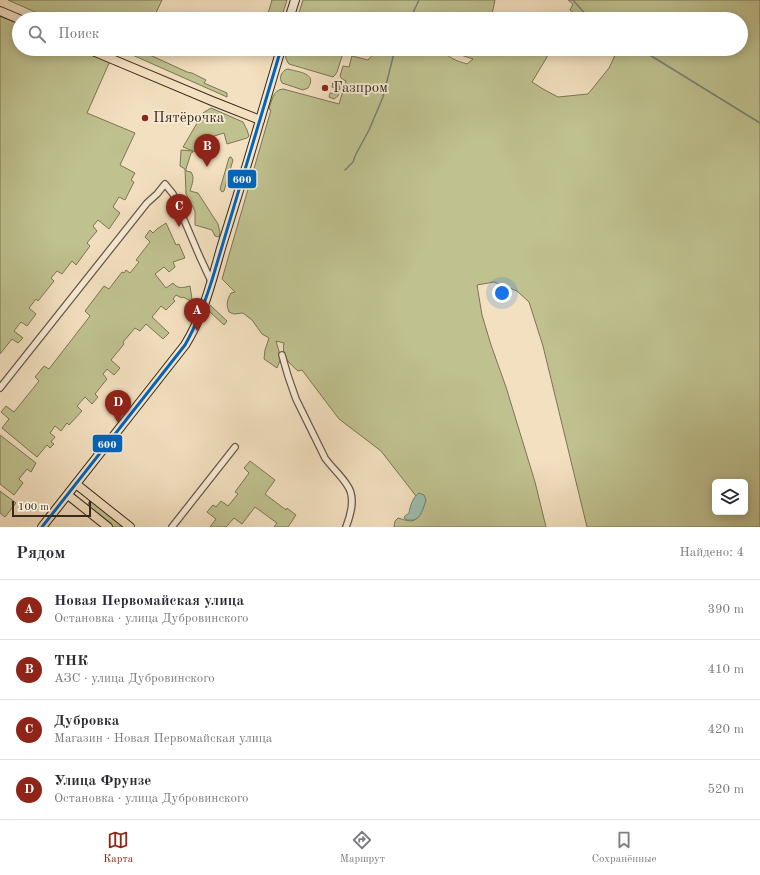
<!DOCTYPE html>
<html lang="ru">
<meta charset="utf-8">
<style>
:root{--surface:#fff;--page:#f2f2f3;--text:#2b2b33;--muted:#7c7c81;--line:#e1e1e2;--accent:#8f2418}
body{margin:0;font-family:"Old Standard TT",serif;background:var(--page);color:var(--text)}
.controls{position:absolute;right:12px;bottom:12px;display:grid;overflow:hidden;border-radius:6px;box-shadow:0 2px 10px #0003}
.controls button{width:36px;height:36px;display:grid;place-items:center;padding:0;border:0;border-bottom:1px solid var(--line);background:var(--surface);color:var(--text);font:20px sans-serif}
.scale{position:absolute;left:12px;bottom:10px;width:79px;box-sizing:border-box;padding-left:4px;border:2px solid #38291d;border-top:0;font-size:11px;line-height:14px;white-space:nowrap;color:#38291d;-webkit-text-stroke:3px #f7ebd6;paint-order:stroke}
.you{position:absolute;left:502px;top:293px;width:14px;height:14px;margin:-10px;border:3px solid #fff;border-radius:50%;background:#1a73e8;box-shadow:0 0 0 6px #1a73e833}
.badge{display:grid;place-items:center;width:26px;height:26px;border-radius:50%;background:var(--accent);color:#fff;font-size:13px;font-weight:700}
.pin{position:absolute;translate:-50% -33px;filter:drop-shadow(0 1px 2px #0008)}
.pin::after{content:'';position:absolute;top:21px;width:14px;height:12px;background:inherit;clip-path:polygon(0 0,100% 0,50% 100%)}
.list{margin:0;padding:0;list-style:none}
h2{display:flex;justify-content:space-between;align-items:center;height:52px;margin:0;padding:0 16px;font-size:17px}
h2 small{font-size:13px;font-weight:400;color:var(--muted)}
.list li{display:grid;grid-template-columns:26px 1fr auto;gap:12px;align-items:center;box-sizing:border-box;height:60px;padding:0 16px;border-top:1px solid var(--line)}
.list b{display:block;font-size:15px;white-space:nowrap}
.list p{margin:0;font-size:13px;white-space:nowrap;color:var(--muted)}
.list em{font-size:13px;font-style:normal;color:var(--muted)}
.icon{flex:none;width:22px;height:22px;fill:none;stroke:currentColor;stroke-width:2;stroke-linecap:round;stroke-linejoin:round}
.map{position:relative;flex:none;width:760px;height:527px;overflow:hidden}
.search{position:absolute;background:var(--surface);box-shadow:0 2px 10px #0003;left:12px;right:12px;top:12px;height:44px;display:flex;align-items:center;gap:10px;box-sizing:border-box;padding:0 14px;border-radius:22px;color:var(--muted);font-size:15px}
.sheet{height:292px;background:var(--surface)}
nav{display:flex;justify-content:space-around;align-items:center;box-sizing:border-box;height:56px;border-top:1px solid var(--line);background:var(--surface);font-size:11px;color:var(--muted)}
nav a{display:grid;justify-items:center;gap:2px}
nav .on{color:var(--accent)}
.map>svg:first-child{display:block}
.green{fill:#bfc18f;stroke:#7c7556;fill-rule:evenodd}
.water{fill:#9dbead;stroke:#758273}
.lines{fill:none;stroke-linecap:round;stroke-linejoin:round}
.stream{stroke:#758273;stroke-width:1.5}
.minor-casing{stroke:#675746;stroke-width:8}
.secondary-casing{stroke:#38291d;stroke-width:10}
.primary-casing{stroke:#38291d;stroke-width:10}
.minor{stroke:#f7ebd6;stroke-width:5.5}
.secondary{stroke:#f7ebd6;stroke-width:8}
.primary{stroke:#f3e0c0;stroke-width:8}
.bus-1-casing{stroke:#f7ebd6;stroke-width:6}
.bus-1{stroke:#0065bd;stroke-width:3}
.poi-dot{fill:#8f2418;stroke:#f7ebd6;stroke-width:1.5}
.labels{text-anchor:middle;dominant-baseline:central;stroke-width:3.5;stroke-linejoin:round;paint-order:stroke}
.poi-label{font-size:15px;fill:#38291d;stroke:#f7ebd6;text-anchor:start}
.line-badge{stroke:#f7ebd6;stroke-width:1.5}
.badge-label{font-size:11px;text-anchor:middle;font-weight:bold;fill:#fff}
</style>
<div class="map">
<svg width="760" height="527" viewBox="0 0 760 527">
<rect width="100%" height="100%" fill="#f3e0c0"/>
<filter id="stains"><feTurbulence type="fractalNoise" baseFrequency=".005" numOctaves="4"/><feColorMatrix values="0 0 0 0 .2 0 0 0 0 .09 0 0 0 0 .02 0 0 0 .5 -.17"/></filter>
<radialGradient id="worn" r=".72"><stop offset=".6" stop-color="#630" stop-opacity="0"/><stop offset="1" stop-color="#630" stop-opacity=".3"/></radialGradient>
<g class="green">
<path d="M8,0H162L153,19H51Z"/>
<path d="M272,0H287L281,19H272L267,17Z"/>
<path d="M303,0H495L491,19H297Z"/>
<path d="M568,0H760V527H587L543,346L529,302L517,291L494,282L477,285L482,315L491,345L506,387L535,482L546,527H394L395,521L398,518C402,519 407,521 411,521C421,520 423,507 426,500L419,493L416,496L381,451L339,419L302,370L298,371C289,363 281,356 284,343L276,341L281,358L277,368L264,359L265,350L269,338L262,334L252,320L243,313L234,314L229,312C226,304 227,300 231,293L235,292L222,279L271,110L269,109C272,100 273,90 283,89L339,104L346,81L342,79L340,76L343,66L349,67L352,56L368,60L376,51L381,49H441C448,58 457,61 467,64L473,59L461,55L451,49H547V57L532,82L543,89L558,97L588,94L609,68L618,49H741V19H582L570,10L573,4ZM715,482H745V512H715Z"/>
<path d="M0,16L19,24V49H80L110,61L87,113L135,133L120,165L135,173L131,180L134,182L125,200L119,197L113,207L120,213L109,229L98,220L93,226L97,231L87,243L90,246L76,265L72,261L62,274L57,271L51,278L54,281L38,301L36,299L29,308L36,314L27,326L21,322L14,331L23,338L18,343L12,339L0,354Z"/>
<path d="M119,49H139V50L187,72L192,73L206,80L204,83L227,93V97Z"/>
<path d="M287,49H342L344,50L337,72L335,75L333,77L289,64C285,59 285,55 287,49Z"/>
<path d="M288,69C298,72 318,73 308,88L303,90L282,83C279,78 281,73 285,70Z"/>
<path d="M333,82L338,83L340,88L338,96L334,99L329,97L330,93L336,94L338,89L332,87Z"/>
<path d="M211,108L243,122L247,130L249,136L247,138L227,144L224,133L208,138L209,140L205,141L208,151L201,153L195,151L191,153L186,169V171L191,172C195,178 192,184 190,191L198,193L218,224L220,232L219,237L215,236L212,230L195,225V211L186,194L185,169L180,166L181,150L193,151L183,147L203,113Z"/>
<path d="M230,157H231L233,160L224,191L222,192L220,189L229,158Z"/>
<path d="M166,223L176,245L179,244L185,258L173,262L175,267L169,272L164,267L155,274L166,288L173,283C178,289 182,288 190,286L192,299L191,301L183,297L182,298L176,295L173,299L175,301L166,310L161,306L152,317L169,333L163,339L146,324L140,331L135,328L123,342L124,344L111,360L120,368L114,375L107,369L103,374L107,379L95,394L98,397L92,404L85,397L77,406L82,411L69,425L67,423L61,431L55,426L50,433L55,437L51,442L54,444L50,448L47,445L37,457L2,428L9,419L1,412L6,406L14,412L39,381L35,377L44,366L49,369L90,316L85,311L104,286L109,289L122,272L124,273L126,270L130,273L139,262L136,260L150,242L145,237L150,230L153,233L157,229Z"/>
<path d="M210,305L227,321L224,325L210,312L209,310Z"/>
<path d="M0,435L36,463L31,472L27,469L19,479L23,483L14,495L0,484Z"/>
<path d="M250,461L275,480L265,494L286,510L287,508L296,515L288,527H274L277,523L255,507L242,524L234,518L226,527H210L216,519L207,512L213,505L216,507L221,501L228,506L238,494L235,492L249,473L244,468Z"/>
<path d="M0,491L16,503L5,517L0,513Z"/>
<path d="M89,502H92L94,503L124,527H113L90,509L88,504Z"/>
</g>
<path class="water" d="M419,493L424,495L426,500C422,511 420,524 405,519L404,517L409,513C410,506 413,497 419,493Z"/>
<g class="lines">
<g class="stream">
<path d="M573,0L588,17L591,19"/>
<path d="M410,19L419,0"/>
<path d="M640,49L760,123"/>
<path d="M345,170L353,162L355,156L369,130L383,97L395,49"/>
</g>
<defs>
<g id="minor">
<path d="M282,355L288,376L296,399L325,458C332,468 341,475 347,485C356,497 351,514 346,527"/>
<path d="M0,388L147,203L157,194L165,184L173,194L199,255L211,281"/>
<path d="M172,527L235,447"/>
</g>
<g id="secondary">
<path d="M289,19L295,0"/>
<path d="M260,120L281,49"/>
</g>
<g id="primary">
<path d="M0,11L19,19"/>
<path d="M76,484L130,527"/>
<path d="M68,495L108,527"/>
<path d="M42,527L185,345C204,315 212,279 222,245C235,204 248,162 260,120L212,101L88,49"/>
</g>
</defs>
<use href="#minor" class="minor-casing"/>
<use href="#secondary" class="secondary-casing"/>
<use href="#primary" class="primary-casing"/>
<use href="#minor" class="minor"/>
<use href="#secondary" class="secondary"/>
<use href="#primary" class="primary"/>
<defs>
<path id="bus-1" d="M42,527L185,345C197,324 205,302 212,280L281,49"/>
</defs>
<use href="#bus-1" class="bus-1-casing"/>
<use href="#bus-1" class="bus-1"/>
</g>
<g class="poi-dot">
<circle cx="325" cy="88" r="4"/>
<circle cx="145" cy="118" r="4"/>
</g>
<g class="labels">
<g class="poi-label">
<text x="333" y="88">Газпром</text>
<text x="153" y="118">Пятёрочка</text>
</g>
</g>
<g class="line-badge">
<rect x="227" y="169" width="30" height="20" rx="4" fill="#0065bd"/>
<rect x="92" y="434" width="31" height="19" rx="4" fill="#0065bd"/>
</g>
<g class="badge-label">
<text x="242" y="183">600</text>
<text x="107" y="448">600</text>
</g>
<rect width="100%" height="100%" filter="url(#stains)"/>
<rect width="100%" height="100%" fill="url(#worn)"/>
</svg>
<div class="controls">
<button><svg class="icon" aria-label="layers" viewBox="0 0 24 24"><path d="M12 4l9 5-9 5-9-5zM3 14l9 5 9-5"/></svg></button>
</div>
<div class="scale">100 m</div>
<div class="you"></div>
<div class="pin badge" style="left:197px;top:331px">A</div>
<div class="pin badge" style="left:207px;top:167px">B</div>
<div class="pin badge" style="left:179px;top:227px">C</div>
<div class="pin badge" style="left:118px;top:423px">D</div>
<div class="search"><svg class="icon" aria-label="search" viewBox="0 0 24 24"><circle cx="10" cy="10" r="6"/><path d="M15 15l6 6"/></svg>Поиск</div>
</div>
<section class="sheet">
<h2>Рядом<small>Найдено: 4</small></h2>
<ul class="list">
<li><span class="badge">A</span><div><b>Новая Первомайская улица</b><p>Остановка · улица Дубровинского</p></div><em>390 m</em></li>
<li><span class="badge">B</span><div><b>ТНК</b><p>АЗС · улица Дубровинского</p></div><em>410 m</em></li>
<li><span class="badge">C</span><div><b>Дубровка</b><p>Магазин · Новая Первомайская улица</p></div><em>420 m</em></li>
<li><span class="badge">D</span><div><b>Улица Фрунзе</b><p>Остановка · улица Дубровинского</p></div><em>520 m</em></li>
</ul>
</section>
<nav>
<a class="on"><svg class="icon" aria-label="map" viewBox="0 0 24 24"><path d="M3 6l6-2 6 2 6-2v14l-6 2-6-2-6 2zM9 4v14M15 6v14"/></svg>Карта</a>
<a><svg class="icon" aria-label="directions" viewBox="0 0 24 24"><path d="M12 3l9 9-9 9-9-9zM9 14v-3h6M13 9l2 2-2 2"/></svg>Маршрут</a>
<a><svg class="icon" aria-label="saved" viewBox="0 0 24 24"><path d="M7 4h10v16l-5-4-5 4z"/></svg>Сохранённые</a>
</nav>
